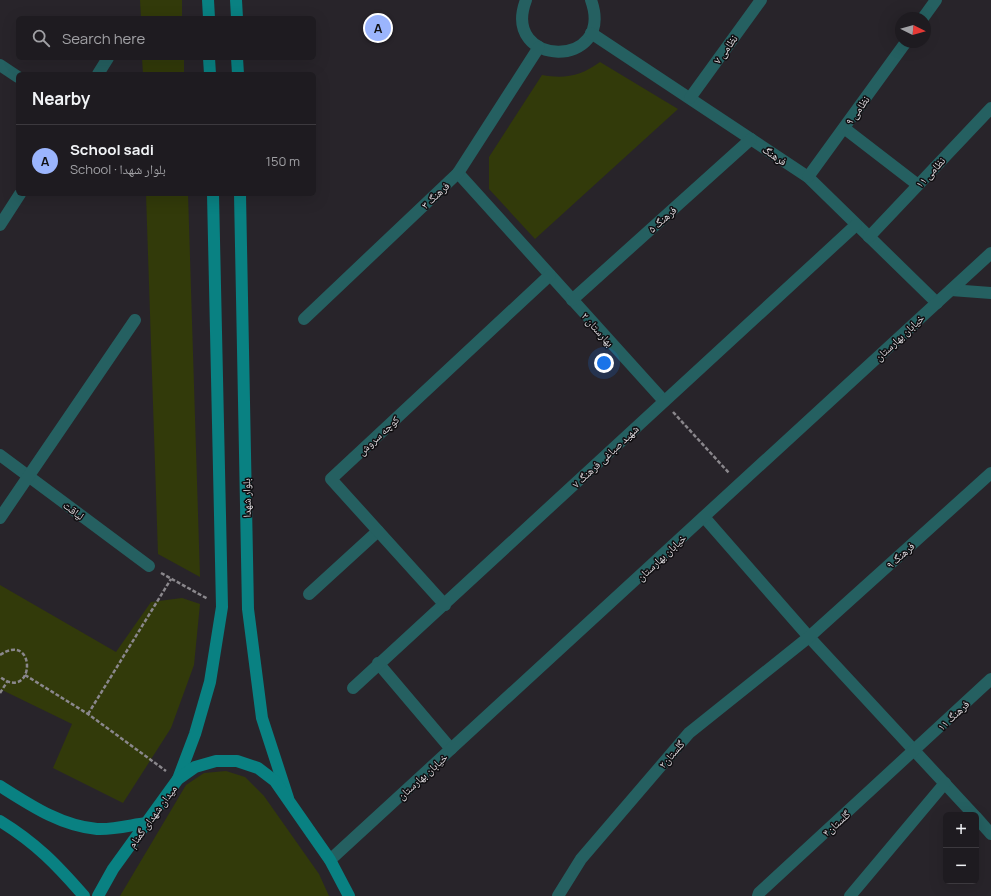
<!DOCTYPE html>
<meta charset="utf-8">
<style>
:root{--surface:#1e1b20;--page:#262429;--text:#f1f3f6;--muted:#a1a1a5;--line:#3c393e;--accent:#9bb5fd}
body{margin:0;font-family:Manrope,"Noto Naskh Arabic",sans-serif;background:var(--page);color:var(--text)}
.controls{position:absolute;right:12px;bottom:12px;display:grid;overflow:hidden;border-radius:6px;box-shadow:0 4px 16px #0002}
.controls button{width:36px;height:36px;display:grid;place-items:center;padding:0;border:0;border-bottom:1px solid var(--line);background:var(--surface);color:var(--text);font:20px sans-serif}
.compass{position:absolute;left:895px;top:12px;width:36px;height:36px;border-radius:50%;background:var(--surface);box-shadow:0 4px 16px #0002;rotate:95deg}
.you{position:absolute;left:604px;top:363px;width:14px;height:14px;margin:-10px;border:3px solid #fff;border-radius:50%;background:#1a73e8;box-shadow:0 0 0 6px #1a73e833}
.badge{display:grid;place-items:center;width:26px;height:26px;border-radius:50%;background:var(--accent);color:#111;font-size:13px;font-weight:700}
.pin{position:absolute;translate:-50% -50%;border:2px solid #fff;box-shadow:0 1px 4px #0006}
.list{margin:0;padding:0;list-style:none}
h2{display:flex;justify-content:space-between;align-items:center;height:52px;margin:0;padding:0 16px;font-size:17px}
h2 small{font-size:13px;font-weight:400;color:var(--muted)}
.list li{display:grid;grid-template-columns:26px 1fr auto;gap:12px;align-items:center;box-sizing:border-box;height:72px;padding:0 16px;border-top:1px solid var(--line)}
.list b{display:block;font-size:15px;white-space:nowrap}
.list p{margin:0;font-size:13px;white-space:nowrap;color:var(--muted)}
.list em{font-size:13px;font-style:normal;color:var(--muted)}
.icon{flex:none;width:22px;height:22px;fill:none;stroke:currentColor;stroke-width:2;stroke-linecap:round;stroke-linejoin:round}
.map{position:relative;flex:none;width:991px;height:896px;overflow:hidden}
.search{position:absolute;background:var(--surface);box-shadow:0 4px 16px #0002;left:16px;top:16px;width:300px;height:44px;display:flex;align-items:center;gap:10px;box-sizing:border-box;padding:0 14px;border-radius:6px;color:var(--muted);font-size:15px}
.panel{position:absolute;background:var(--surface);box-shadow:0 4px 16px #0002;left:16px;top:72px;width:300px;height:124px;border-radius:6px}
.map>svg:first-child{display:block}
.green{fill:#323a0a}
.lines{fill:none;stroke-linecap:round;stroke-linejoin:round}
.path{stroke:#8a878c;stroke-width:2.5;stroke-dasharray:4 2;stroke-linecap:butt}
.street{stroke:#256061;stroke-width:12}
.secondary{stroke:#098182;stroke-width:12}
.labels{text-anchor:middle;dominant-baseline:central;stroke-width:3;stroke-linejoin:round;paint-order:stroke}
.street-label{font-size:11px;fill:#dcd9dd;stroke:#100e11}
</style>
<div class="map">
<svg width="991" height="896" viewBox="0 0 991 896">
<rect width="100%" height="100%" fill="#28242a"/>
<g class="green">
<path d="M140,0H182V18H141Z"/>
<path d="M142,58H184V74H143Z"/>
<path d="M600,62L678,109L535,239L489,189V157L542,75C565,79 581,76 600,62Z"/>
<path d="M146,194H188L200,577L158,554Z"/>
<path d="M0,585L116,652L151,602L182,598L200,604L194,665L171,728L123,803L53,768L72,724L0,689Z"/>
<path d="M226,771L245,777L264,796L319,874L329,896H120L186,785L204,773Z"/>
</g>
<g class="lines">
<g class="path">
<path d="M673,412L729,473"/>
<path d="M161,573L208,599"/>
<path d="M0,655C37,630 35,703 0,677"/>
<path d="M25,675L88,714L166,771"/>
<path d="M0,693L7,682"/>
<path d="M88,714L171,579"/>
</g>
<g class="street">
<path d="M526,0C500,68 616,70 591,0"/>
<path d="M923,18L936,0"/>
<path d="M591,33L808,177L937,303"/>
<path d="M0,65L18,77"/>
<path d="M98,74L108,58"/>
<path d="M690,98L761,0"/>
<path d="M844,128L918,185"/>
<path d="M458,173L664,401"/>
<path d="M808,177L906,42"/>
<path d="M0,225L20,194"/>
<path d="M869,237L991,108"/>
<path d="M951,290L991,293"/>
<path d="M572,300L751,139"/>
<path d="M304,319L458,173L539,47"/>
<path d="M0,455L149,566"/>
<path d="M704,517L809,637L974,815"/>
<path d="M0,518L135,320"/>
<path d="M309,594L378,531"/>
<path d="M445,605L331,479L550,275"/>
<path d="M378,663L451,749"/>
<path d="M353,688L856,225"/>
<path d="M976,817L991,834"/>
<path d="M330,860L991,253"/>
<path d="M558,896L581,859L689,733L809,637L991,473"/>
<path d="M758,896L759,893L991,679"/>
<path d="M850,896L945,783"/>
</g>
<g class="secondary">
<path d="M208,0L209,18"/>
<path d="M236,0L237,18"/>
<path d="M209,58L210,74"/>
<path d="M237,58L238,74"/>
<path d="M240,194L248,609L262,718L288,798"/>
<path d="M178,779L195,734L210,682L222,607L213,194"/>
<path d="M0,786C30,805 61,826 97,829C113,830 131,825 146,823"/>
<path d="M0,821C36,843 57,865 84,896"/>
<path d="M98,896L113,869L178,779L195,767L216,761H237L258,768L275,781L330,860L349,896"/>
</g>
</g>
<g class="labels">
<g class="street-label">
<text transform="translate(725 49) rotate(-54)">نظامی ۷</text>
<text transform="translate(857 110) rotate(-54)">نظامی ۹</text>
<text transform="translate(775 155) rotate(34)">فرهنگ</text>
<text transform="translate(930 172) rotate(-47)">نظامی ۱۱</text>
<text transform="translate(435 195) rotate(-43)">فرهنگ ۳</text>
<text transform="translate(662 219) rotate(-42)">فرهنگ ۵</text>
<text transform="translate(598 329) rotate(48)">بهارستان ۲</text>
<text transform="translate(899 337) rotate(-43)">خیابان بهارستان</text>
<text transform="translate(378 435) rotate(-43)">کوچه سروش</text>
<text transform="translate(605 456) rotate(-43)">شهید صباغی فرهنگ ۷</text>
<text transform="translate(246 498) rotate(-91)">بلوار شهدا</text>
<text transform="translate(74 510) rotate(37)">لیاقت</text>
<text transform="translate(900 555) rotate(-42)">فرهنگ ۹</text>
<text transform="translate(661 557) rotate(-43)">خیابان بهارستان</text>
<text transform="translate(953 715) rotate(-43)">فرهنگ ۱۱</text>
<text transform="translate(671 754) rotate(-49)">گلستان۲</text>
<text transform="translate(422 776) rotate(-42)">خیابان بهارستان</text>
<text transform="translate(152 816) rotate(-54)">میدان شهدای گمنام</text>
<text transform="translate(836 823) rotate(-42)">گلستان۴</text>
</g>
</g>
</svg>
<div class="controls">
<button>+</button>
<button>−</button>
</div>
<svg class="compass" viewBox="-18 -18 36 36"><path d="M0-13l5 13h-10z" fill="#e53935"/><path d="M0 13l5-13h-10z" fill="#a1a1a5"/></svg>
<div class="you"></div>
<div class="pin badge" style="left:378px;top:28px">A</div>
<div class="search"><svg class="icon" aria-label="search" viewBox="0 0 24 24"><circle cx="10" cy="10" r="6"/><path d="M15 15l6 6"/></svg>Search here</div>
<section class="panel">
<h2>Nearby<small></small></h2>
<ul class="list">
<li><span class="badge">A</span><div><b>School sadi</b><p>School · بلوار شهدا</p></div><em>150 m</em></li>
</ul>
</section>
</div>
